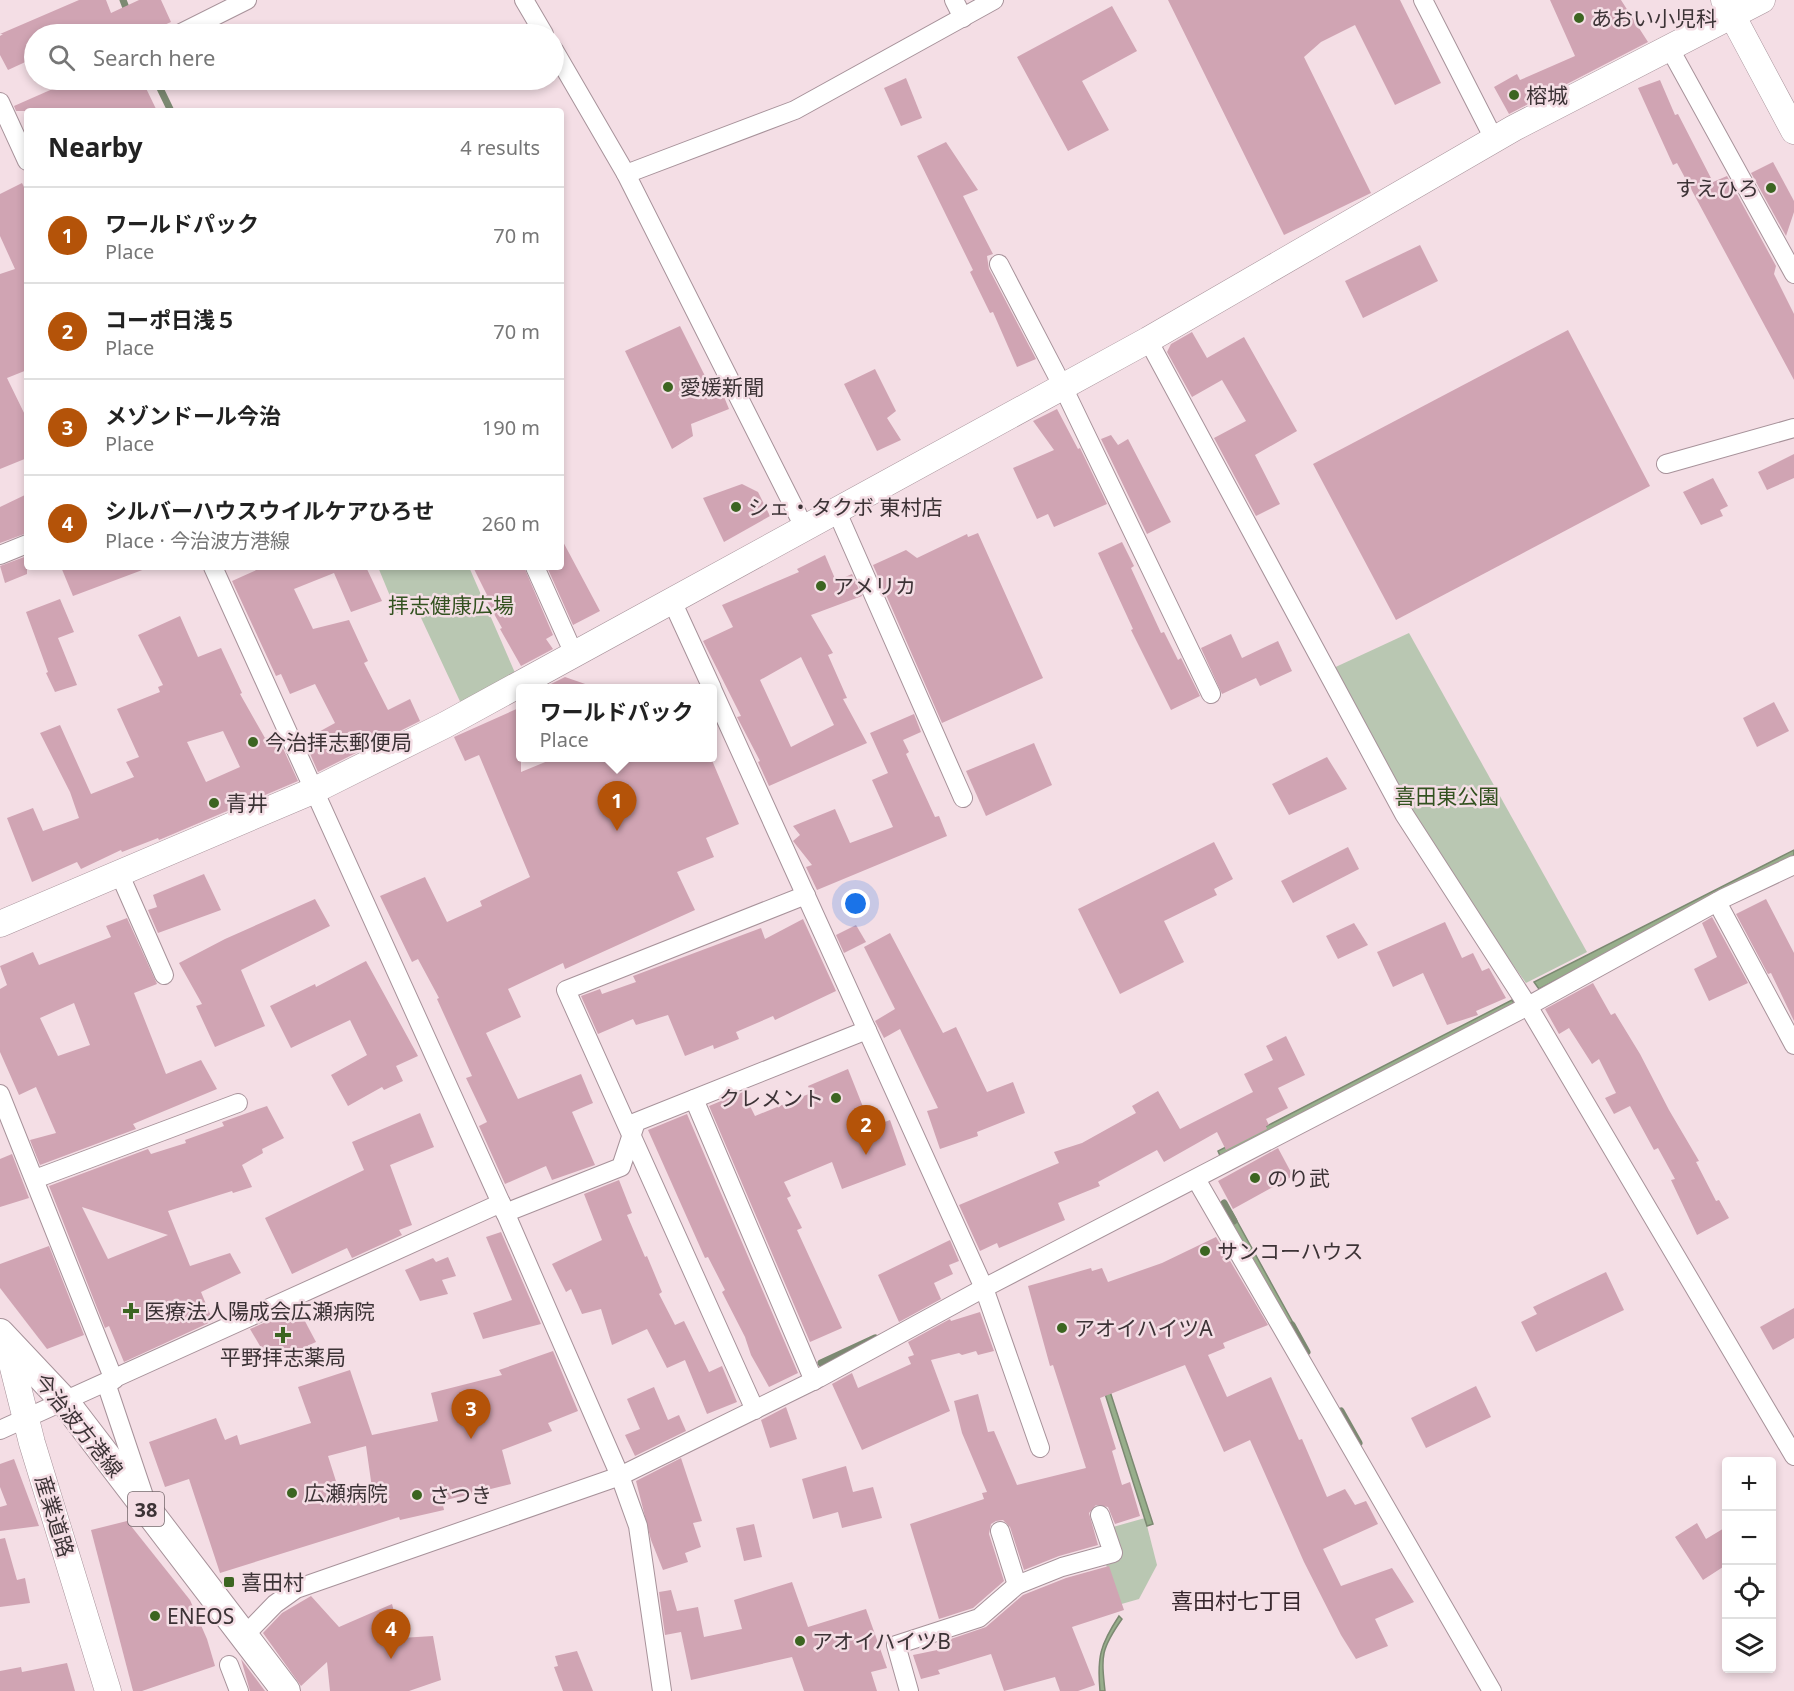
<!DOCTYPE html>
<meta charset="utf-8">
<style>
:root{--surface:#fff;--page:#f2f2f2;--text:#222;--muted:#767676;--line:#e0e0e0;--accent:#b45309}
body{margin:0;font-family:"Noto Sans","Noto Sans JP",sans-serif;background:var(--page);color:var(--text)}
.controls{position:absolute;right:18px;bottom:18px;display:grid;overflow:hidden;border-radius:6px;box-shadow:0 3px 9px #0003}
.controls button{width:54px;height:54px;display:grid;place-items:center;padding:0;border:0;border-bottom:2px solid var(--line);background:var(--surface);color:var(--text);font:30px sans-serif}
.you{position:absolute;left:856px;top:904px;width:21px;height:21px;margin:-15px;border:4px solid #fff;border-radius:50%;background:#1a73e8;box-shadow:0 0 0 9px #1a73e833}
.badge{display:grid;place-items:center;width:39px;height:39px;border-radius:50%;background:var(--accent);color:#fff;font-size:20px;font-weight:700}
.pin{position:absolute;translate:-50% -50px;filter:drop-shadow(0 2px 3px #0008)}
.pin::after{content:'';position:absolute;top:32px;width:21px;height:18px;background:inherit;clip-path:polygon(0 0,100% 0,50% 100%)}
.popup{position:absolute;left:516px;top:684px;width:201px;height:78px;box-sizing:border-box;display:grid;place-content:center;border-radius:6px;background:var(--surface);filter:drop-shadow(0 2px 4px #0005);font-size:20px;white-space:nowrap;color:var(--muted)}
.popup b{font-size:22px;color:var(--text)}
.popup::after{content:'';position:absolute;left:50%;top:100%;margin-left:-12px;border:12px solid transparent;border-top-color:var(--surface)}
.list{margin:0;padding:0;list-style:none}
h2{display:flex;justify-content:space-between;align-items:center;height:78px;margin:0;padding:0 24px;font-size:26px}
h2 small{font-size:20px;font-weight:400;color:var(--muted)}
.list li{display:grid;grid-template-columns:39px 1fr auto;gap:18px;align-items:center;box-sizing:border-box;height:96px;padding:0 24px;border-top:2px solid var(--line)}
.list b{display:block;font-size:22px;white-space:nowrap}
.list p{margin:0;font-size:20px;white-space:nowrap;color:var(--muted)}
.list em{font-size:20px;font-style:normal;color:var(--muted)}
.icon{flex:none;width:33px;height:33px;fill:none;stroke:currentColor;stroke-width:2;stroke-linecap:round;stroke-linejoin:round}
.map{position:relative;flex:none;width:1794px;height:1691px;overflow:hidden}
.search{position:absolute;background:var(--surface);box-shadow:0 3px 9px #0003;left:24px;top:24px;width:540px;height:66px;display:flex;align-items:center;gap:15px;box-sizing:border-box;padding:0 21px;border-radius:33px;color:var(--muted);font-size:22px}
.panel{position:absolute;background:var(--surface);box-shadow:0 3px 9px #0003;left:24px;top:108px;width:540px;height:462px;border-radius:6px}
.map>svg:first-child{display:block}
.green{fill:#b9c7b2}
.water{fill:#97ae8b;stroke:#7c8972;stroke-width:1.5}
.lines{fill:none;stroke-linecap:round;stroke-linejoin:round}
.stream{stroke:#7c8972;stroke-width:7}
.building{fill:#d0a4b3;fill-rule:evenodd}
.street-casing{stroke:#a7929a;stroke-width:20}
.secondary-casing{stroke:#a7929a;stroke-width:27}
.primary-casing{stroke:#a7929a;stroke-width:30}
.street{stroke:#fff;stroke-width:18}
.secondary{stroke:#fff;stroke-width:26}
.primary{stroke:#fff;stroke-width:28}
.poi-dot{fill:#3c6521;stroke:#f4dee5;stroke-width:2}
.labels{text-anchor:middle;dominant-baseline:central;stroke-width:5;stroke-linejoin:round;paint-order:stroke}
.shield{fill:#f4dee5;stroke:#73666a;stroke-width:1.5}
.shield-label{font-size:20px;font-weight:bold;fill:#3c3336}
.poi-label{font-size:21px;fill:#3c3336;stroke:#f4dee5;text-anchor:start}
.park-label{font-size:21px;fill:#335220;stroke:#f4dee5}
.street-label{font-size:21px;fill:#3c3336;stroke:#f4dee5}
.neighbourhood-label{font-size:22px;fill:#37272d;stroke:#f4dee5}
</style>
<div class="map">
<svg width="1794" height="1691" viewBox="0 0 1794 1691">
<rect width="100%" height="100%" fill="#f4dee5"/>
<g class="green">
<path d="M378,567H469L519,682L465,712L415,605L397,613Z"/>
<path d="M1409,633L1587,952L1526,983L1410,823L1327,671Z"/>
<path d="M1145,1518L1157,1565L1139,1599L1118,1605L1103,1554L1113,1527Z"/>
</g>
<g class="water">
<path d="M1794,850V857L1539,989L1534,982Z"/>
<path d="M1512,1000L1516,1006L1221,1158L1218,1151Z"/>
<path d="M1232,1212L1297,1330L1292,1333L1227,1215Z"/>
<path d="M1105,1376L1153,1524L1147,1526L1100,1378Z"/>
<path d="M1119,1616L1122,1619C1101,1649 1101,1655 1105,1691H1100C1097,1657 1100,1645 1119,1616Z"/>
</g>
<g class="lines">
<g class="stream">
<path d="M123,0L128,13"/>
<path d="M156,80L171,111"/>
<path d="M1224,1203L1234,1221"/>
<path d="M1292,1325L1307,1352"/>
<path d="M821,1363L875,1338"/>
<path d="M1341,1411L1359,1443"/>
</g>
</g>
<g class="building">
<path d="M79,0H106L111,13L139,0H161L171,22L144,34H34V58L8,70L0,55V36L3,34H0Z"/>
<path d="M1168,0H1400L1441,83L1395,105L1355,25L1321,42L1304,57L1371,193L1284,235Z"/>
<path d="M1550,0H1621L1648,42L1509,114L1494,87L1517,74L1520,80L1575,56Z"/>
<path d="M1112,6L1137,51L1082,81L1109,130L1068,151L1017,57Z"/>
<path d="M906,78L922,118L901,126L884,88Z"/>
<path d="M73,80H142L157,111H16L14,106Z"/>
<path d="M1660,80L1675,115L1678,114L1713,182L1727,176L1776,266L1774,274L1794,314V380L1677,163L1673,165L1638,88Z"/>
<path d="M946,142L978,190L963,196L993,254L987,256L989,269L1036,359L1017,367L993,312L990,313L970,272L973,270L917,156Z"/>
<path d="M1773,162L1794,201V212L1786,236L1751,173Z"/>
<path d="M22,183L27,193V370L7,378L27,419V458L0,469V274L15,269L0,236V194Z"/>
<path d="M1420,245L1438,281L1363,318L1345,281Z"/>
<path d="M680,326L708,382L716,377L729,409L691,424L693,436L672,449L625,351Z"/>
<path d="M1568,330L1650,486L1396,620L1313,464Z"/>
<path d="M1192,332L1207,358L1244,337L1297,431L1255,455L1280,504L1256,516L1214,438L1246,421L1222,380L1192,397L1167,352L1171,344Z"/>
<path d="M875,369L896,411L887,418L901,440L877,451L844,384Z"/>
<path d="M1057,409L1078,449L1080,448L1107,504L1054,527L1048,514L1037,519L1013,468L1054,450L1033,421Z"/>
<path d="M1111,435L1118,445L1128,439L1171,522L1147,534L1101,439Z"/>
<path d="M1794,454V478L1767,490L1758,472Z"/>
<path d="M1713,478L1728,506L1720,510L1723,516L1701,525L1683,492Z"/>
<path d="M742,484L758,492L770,516L724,542L703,498Z"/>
<path d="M27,494V533L0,543V507Z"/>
<path d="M978,533L1043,678L942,723L873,565L906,550L917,558L967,534L968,537Z"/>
<path d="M561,538L600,611L573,625L547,567H561Z"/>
<path d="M1122,542L1134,566L1131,568L1161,633L1164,632L1178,660L1181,658L1200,696L1171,710L1131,630L1133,629L1098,553Z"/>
<path d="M825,555L836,581L852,574L862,596L811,615L833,653L828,655L847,698L843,699L867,743L769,786L758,762L760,761L737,717L741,716L703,641L733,627L722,605L799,572L797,569ZM801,657L834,725L791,747L760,680Z"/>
<path d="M27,556V574L5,583L0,566Z"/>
<path d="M61,567H145V569L73,596Z"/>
<path d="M263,567H366L382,601L351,612L334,573L294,589L313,629L349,620L368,661L364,663L388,710L410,699L420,721L318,772L304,740L335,723L315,684L290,694L281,674L276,676L232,581Z"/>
<path d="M473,567H524L553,635L546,639L553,649L521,666L500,629L502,628L484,596L487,595Z"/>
<path d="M60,599L74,632L58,638L77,685L55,692L46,673L48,672L26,612Z"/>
<path d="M180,616L198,657L221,648L242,693L240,694L265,738L276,733L298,781L159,840L158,838L122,852L121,850L81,869L77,862L32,882L7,818L33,808L43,831L79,818L70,792L40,733L60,725L91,794L134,777L126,762L139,757L117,709L160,692L158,687L163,685L138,635ZM223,731L240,767L206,782L187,742Z"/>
<path d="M1231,634L1242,658L1278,641L1292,671L1260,686L1256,678L1222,694L1201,648Z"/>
<path d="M565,677L591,686L590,688H543Z"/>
<path d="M1774,702L1789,731L1757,747L1743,718Z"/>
<path d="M521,707V772L555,758H711L739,824L706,838L714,857L677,872L695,910L565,969L563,963L508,989L521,1017L486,1033L518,1099L581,1074L593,1103L572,1112L595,1165L552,1180L546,1166L505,1184L479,1126L487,1122L466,1078L472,1076L437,999L439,998L418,959L412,962L380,896L425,877L447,922L482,906L480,901L530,877L479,755L465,761L454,737Z"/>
<path d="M914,714L921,732L903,740L909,752L906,754L935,817L939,816L947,836L817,890L806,867L812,865L793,841L800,835L793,826L835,809L850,843L893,827L872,780L888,773L870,733Z"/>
<path d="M1034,743L1052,785L986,816L966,771Z"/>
<path d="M1327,757L1347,789L1289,815L1272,784Z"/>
<path d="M1214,842L1233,879L1214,889L1217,895L1164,921L1184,962L1120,994L1078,909Z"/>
<path d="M1348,847L1359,869L1293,903L1281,881Z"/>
<path d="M204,874L221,910L158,933L148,910L157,907L153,895Z"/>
<path d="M315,899L330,926L241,970L265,1026L215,1047L196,1006L202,1004L179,963L225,939Z"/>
<path d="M1766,899L1794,953V1021L1771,973L1768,974L1736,914Z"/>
<path d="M1712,917L1748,983L1709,1001L1694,969L1717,957L1702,923Z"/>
<path d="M127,918L157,984L134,993L166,1074L201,1060L217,1089L133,1124L136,1129L40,1165L30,1140L56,1133L36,1087L19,1095L0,1052V989L7,985L0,966L33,952L39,965L111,937L106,926ZM74,1003L90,1045L58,1056L40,1018Z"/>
<path d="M803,919L836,991L775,1020L773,1016L736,1032L739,1039L714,1049L713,1045L685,1056L668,1015L636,1025L633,1019L598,1034L581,996L600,989L602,994L636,982L633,976L761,928L765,939Z"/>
<path d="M1445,922L1462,958L1473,953L1482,971L1489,968L1506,998L1476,1011L1478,1015L1447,1025L1423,973L1393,987L1377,952Z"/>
<path d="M1354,923L1368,945L1338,959L1326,936Z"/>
<path d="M856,925L866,942L844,953L836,935Z"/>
<path d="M890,933L943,1033L956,1027L987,1092L1013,1082L1025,1113L977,1132L978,1136L940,1149L927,1111L938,1108L900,1029L884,1038L875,1021L895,1009L864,947Z"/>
<path d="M366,961L418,1056L396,1066L403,1081L384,1090L382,1087L348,1106L331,1075L367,1055L350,1020L291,1048L270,1006L315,984L316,987Z"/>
<path d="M1593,983L1611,1015L1615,1013L1640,1054L1669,1110L1699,1161L1696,1162L1716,1201L1719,1200L1729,1218L1697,1235L1671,1180L1675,1179L1658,1148L1654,1150L1630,1106L1614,1114L1605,1098L1616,1093L1599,1059L1592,1064L1569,1028L1559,1034L1545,1009Z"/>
<path d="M1286,1036L1305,1075L1278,1088L1288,1108L1266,1119L1269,1125L1266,1126L1267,1129L1226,1150L1217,1132L1164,1162L1157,1150L1098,1182L1100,1186L1058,1203L1065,1220L999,1248L997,1243L980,1251L959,1205L1059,1163L1054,1152L1082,1143L1136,1113L1132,1106L1158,1091L1180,1129L1253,1092L1244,1074L1273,1060L1266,1046Z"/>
<path d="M848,1069L871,1127L890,1120L906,1165L842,1189L832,1162L784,1182L791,1196L787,1198L802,1228L797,1230L842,1328L810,1342L709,1106L743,1092L755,1116L811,1093L808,1086Z"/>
<path d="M267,1106L284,1138L262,1149L263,1153L242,1165L252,1187L233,1193L232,1191L168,1211L190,1266L230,1253L241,1273L201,1292L213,1321L124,1362L109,1326L105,1328L49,1186L148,1149L151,1154L186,1143L185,1140L224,1126L222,1122ZM82,1207L168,1235L108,1259Z"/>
<path d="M420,1113L434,1147L390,1165L412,1225L399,1230L402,1235L352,1258L347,1248L292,1274L265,1218L364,1170L352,1142Z"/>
<path d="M687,1114L798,1373L769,1387L751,1355L745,1337L722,1292L725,1290L708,1257L705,1258L648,1130Z"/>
<path d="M1278,1148L1293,1176L1233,1209L1218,1181Z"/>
<path d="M12,1154L29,1198L0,1207V1159Z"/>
<path d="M619,1180L632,1213L627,1215L645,1257L647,1256L662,1292L659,1294L675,1325L684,1321L709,1372L722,1366L737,1402L707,1414L685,1360L667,1368L647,1329L612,1345L601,1309L582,1314L571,1289L566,1292L552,1264L602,1240L584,1194Z"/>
<path d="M501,1232L541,1324L483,1339L473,1313L512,1300L486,1237Z"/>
<path d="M1216,1237L1268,1325L1223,1343L1225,1348L1208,1355L1227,1397L1271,1377L1299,1440L1302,1439L1327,1497L1345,1489L1355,1505L1366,1501L1378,1524L1323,1549L1341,1586L1392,1568L1414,1602L1375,1619L1388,1646L1356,1659L1341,1635L1304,1562L1250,1440L1224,1452L1185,1365L1100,1398L1116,1449L1112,1451L1122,1485L1130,1482L1140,1516L1115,1524L1108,1507L1096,1505L1089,1513L1098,1545L1059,1556L1024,1570L1010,1527L1003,1520L996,1521L991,1524L989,1534L1004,1581L973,1608L939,1619L910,1524L984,1499L982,1493L987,1492L962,1433L954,1401L978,1394L988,1432L994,1431L1017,1485L1086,1468L1053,1365L1050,1366L1028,1286L1091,1268L1092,1271L1102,1268L1108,1282L1162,1263Z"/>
<path d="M950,1240L959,1261L949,1265L953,1274L934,1283L941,1299L899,1322L878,1275Z"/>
<path d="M49,1246L84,1335L47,1349L0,1288V1264Z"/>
<path d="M448,1257L456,1276L442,1280L448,1294L420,1301L405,1270L433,1258L436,1262Z"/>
<path d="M1606,1272L1624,1310L1536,1352L1521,1322L1537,1314L1533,1307Z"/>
<path d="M298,1308L316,1342L270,1363L250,1329Z"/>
<path d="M1794,1308V1338L1773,1350L1760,1327Z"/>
<path d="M980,1312L994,1351L978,1355L976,1351L962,1355L959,1353L931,1360L950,1411L862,1450L832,1384L852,1373L858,1388L911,1364L908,1357L914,1355L908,1342L950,1319L951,1321Z"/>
<path d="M553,1351L578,1411L548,1423L552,1431L502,1450L511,1484L442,1501L444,1510L400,1520L399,1517L220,1573L189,1479L165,1487L149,1442L216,1418L225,1440L237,1435L240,1445L311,1423L298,1387L350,1370L372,1435L438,1421L431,1393L502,1375L499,1370ZM366,1446L372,1488L341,1497L328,1456Z"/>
<path d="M1476,1386L1491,1417L1426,1448L1411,1418Z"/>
<path d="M654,1387L668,1420L679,1415L686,1431L635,1456L625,1435L640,1429L627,1399Z"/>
<path d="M786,1407L797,1439L770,1448L761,1420Z"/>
<path d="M681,1458L702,1521L693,1523L701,1547L685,1553L688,1562L663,1570L651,1540L636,1481Z"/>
<path d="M14,1459L39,1526L0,1531V1507L7,1505L0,1487V1464Z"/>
<path d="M846,1466L853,1492L873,1487L882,1518L842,1528L838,1512L813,1519L802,1479Z"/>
<path d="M127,1521L190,1600L207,1639L215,1666L142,1691H133L91,1530Z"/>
<path d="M1697,1523L1706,1539L1726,1527V1565L1703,1580L1675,1537Z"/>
<path d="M754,1524L762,1557L744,1561L736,1528Z"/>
<path d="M5,1538L17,1580L25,1578L30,1603L0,1607V1539Z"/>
<path d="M1109,1566L1124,1610L1072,1627L1095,1685L1078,1691H1060L1055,1677L1004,1691L991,1654L938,1670L940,1674L921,1679L913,1655L947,1648L945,1641L986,1627L1023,1595L1066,1578Z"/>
<path d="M792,1582L808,1627L866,1609L887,1668L871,1672L877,1691H804L792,1657L691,1680L681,1632L665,1635L659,1592L671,1590L677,1611L698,1607L704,1637L742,1629L734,1600Z"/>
<path d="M311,1596L339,1627L392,1604L401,1638L433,1636L441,1680L409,1691H330L327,1662L301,1686L263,1633L282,1613Z"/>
<path d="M577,1651L593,1691H563L554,1667L558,1666L555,1656Z"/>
<path d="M241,1659L265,1691H250Z"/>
<path d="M67,1663L75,1691H0V1671L21,1667L22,1672Z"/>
</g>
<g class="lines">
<defs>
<g id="street">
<path d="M524,0L544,34"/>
<path d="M954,0L963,18"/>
<path d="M1423,0L1494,139"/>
<path d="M179,34L247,0"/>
<path d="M1670,49L1794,274"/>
<path d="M554,50L626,174L805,529"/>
<path d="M0,102L27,161"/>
<path d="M626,174L795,110L994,0"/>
<path d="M999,264L1063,387L1211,694"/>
<path d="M1148,340L1404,814L1528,1006L1794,1456"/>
<path d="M1666,464L1794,428"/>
<path d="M837,512L963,798"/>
<path d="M0,555L27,544"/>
<path d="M213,567L501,1203L620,1476L638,1526L662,1691"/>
<path d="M535,567L574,654"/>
<path d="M672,601L712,688"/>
<path d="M713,691L984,1288L1040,1448"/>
<path d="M120,875L164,975"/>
<path d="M1717,902L1794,1045"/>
<path d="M0,1094L114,1380"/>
<path d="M694,1099L814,1381"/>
<path d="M35,1179L238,1103"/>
<path d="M1196,1179L1492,1691"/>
<path d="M505,1213L621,1167L636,1122L867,1030"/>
<path d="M106,1383L144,1496"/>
<path d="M755,1410L566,990L806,895"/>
<path d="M0,1430L501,1203"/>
<path d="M1000,1531L1017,1585"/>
<path d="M243,1637L275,1604L296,1589L620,1476L819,1378L984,1288L1528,1006L1724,898L1794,865"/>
<path d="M229,1665L239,1691"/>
<path d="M909,1691L896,1645L979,1618L1017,1585L1062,1567L1113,1553L1100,1515"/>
</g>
<g id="secondary">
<path d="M1724,0L1794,131"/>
<path d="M0,924L315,790L445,725L1148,340L1514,128L1762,0"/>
<path d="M6,1340L32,1443L108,1691"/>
</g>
<path id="primary" d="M0,1333L65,1402L286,1691"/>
</defs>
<use href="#street" class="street-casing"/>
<use href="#secondary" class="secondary-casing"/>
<use href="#primary" class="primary-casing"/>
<use href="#street" class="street"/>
<use href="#secondary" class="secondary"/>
<use href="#primary" class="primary"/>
</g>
<g class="poi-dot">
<circle cx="1579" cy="18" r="6"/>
<circle cx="1514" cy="95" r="6"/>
<circle cx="1771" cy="188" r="6"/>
<circle cx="668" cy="387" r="6"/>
<circle cx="736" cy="507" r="6"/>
<circle cx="821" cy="586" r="6"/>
<circle cx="253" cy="742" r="6"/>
<circle cx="214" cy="803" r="6"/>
<circle cx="836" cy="1098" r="6"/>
<circle cx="1255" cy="1178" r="6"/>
<circle cx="1205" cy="1251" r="6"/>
<path d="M128 1302h6v6h6v6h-6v6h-6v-6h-6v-6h6z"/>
<circle cx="1062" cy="1328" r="6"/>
<path d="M280 1326h6v6h6v6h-6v6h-6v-6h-6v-6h6z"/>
<circle cx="292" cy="1493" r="6"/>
<circle cx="417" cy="1495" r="6"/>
<rect x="223" y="1576" width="12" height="12" rx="3"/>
<circle cx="155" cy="1616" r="6"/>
<circle cx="800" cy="1641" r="6"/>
</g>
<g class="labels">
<rect class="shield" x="128" y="1492" width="36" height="34" rx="4.5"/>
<g class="shield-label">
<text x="146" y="1509">38</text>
</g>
<g class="poi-label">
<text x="1591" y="18">あおい小児科</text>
<text x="1526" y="95">榕城</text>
<text x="1759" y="188" text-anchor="end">すえひろ</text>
<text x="680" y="387">愛媛新聞</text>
<text x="748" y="507">シェ・タクボ 東村店</text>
<text x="833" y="586">アメリカ</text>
<text x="265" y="742">今治拝志郵便局</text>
<text x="226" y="803">青井</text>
<text x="824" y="1098" text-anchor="end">クレメント</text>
<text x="1267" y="1178">のり武</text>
<text x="1217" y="1251">サンコーハウス</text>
<text x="144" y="1311">医療法人陽成会広瀬病院</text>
<text x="1074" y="1328">アオイハイツA</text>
<text x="283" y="1357" text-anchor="middle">平野拝志薬局</text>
<text x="304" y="1493">広瀬病院</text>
<text x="429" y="1495">さつき</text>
<text x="241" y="1582">喜田村</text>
<text x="167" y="1616">ENEOS</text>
<text x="812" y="1641">アオイハイツB</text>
</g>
<g class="park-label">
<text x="451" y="605">拝志健康広場</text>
<text x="1447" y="796">喜田東公園</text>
</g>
<g class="street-label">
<text transform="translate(79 1425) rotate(51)">今治波方港線</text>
<text transform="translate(55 1516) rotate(73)">産業道路</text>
</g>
<g class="neighbourhood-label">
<text x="1237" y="1600">喜田村七丁目</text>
</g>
</g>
</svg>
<div class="controls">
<button>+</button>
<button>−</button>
<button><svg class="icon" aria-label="locate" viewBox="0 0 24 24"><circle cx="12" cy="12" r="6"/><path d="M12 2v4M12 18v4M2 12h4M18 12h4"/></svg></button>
<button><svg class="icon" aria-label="layers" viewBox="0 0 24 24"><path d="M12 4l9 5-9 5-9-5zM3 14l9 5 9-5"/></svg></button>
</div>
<div class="you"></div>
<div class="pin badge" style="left:617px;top:831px">1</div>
<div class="popup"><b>ワールドパック</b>Place</div>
<div class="pin badge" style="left:866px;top:1155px">2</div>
<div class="pin badge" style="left:471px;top:1439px">3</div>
<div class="pin badge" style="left:391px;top:1659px">4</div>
<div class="search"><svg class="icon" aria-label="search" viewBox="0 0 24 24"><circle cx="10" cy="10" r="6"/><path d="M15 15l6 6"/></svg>Search here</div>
<section class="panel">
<h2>Nearby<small>4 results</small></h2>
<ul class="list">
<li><span class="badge">1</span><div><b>ワールドパック</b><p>Place</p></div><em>70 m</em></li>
<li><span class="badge">2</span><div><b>コーポ日浅５</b><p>Place</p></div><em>70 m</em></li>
<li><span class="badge">3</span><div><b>メゾンドール今治</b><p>Place</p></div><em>190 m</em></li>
<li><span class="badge">4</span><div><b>シルバーハウスウイルケアひろせ</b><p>Place · 今治波方港線</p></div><em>260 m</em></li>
</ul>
</section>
</div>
